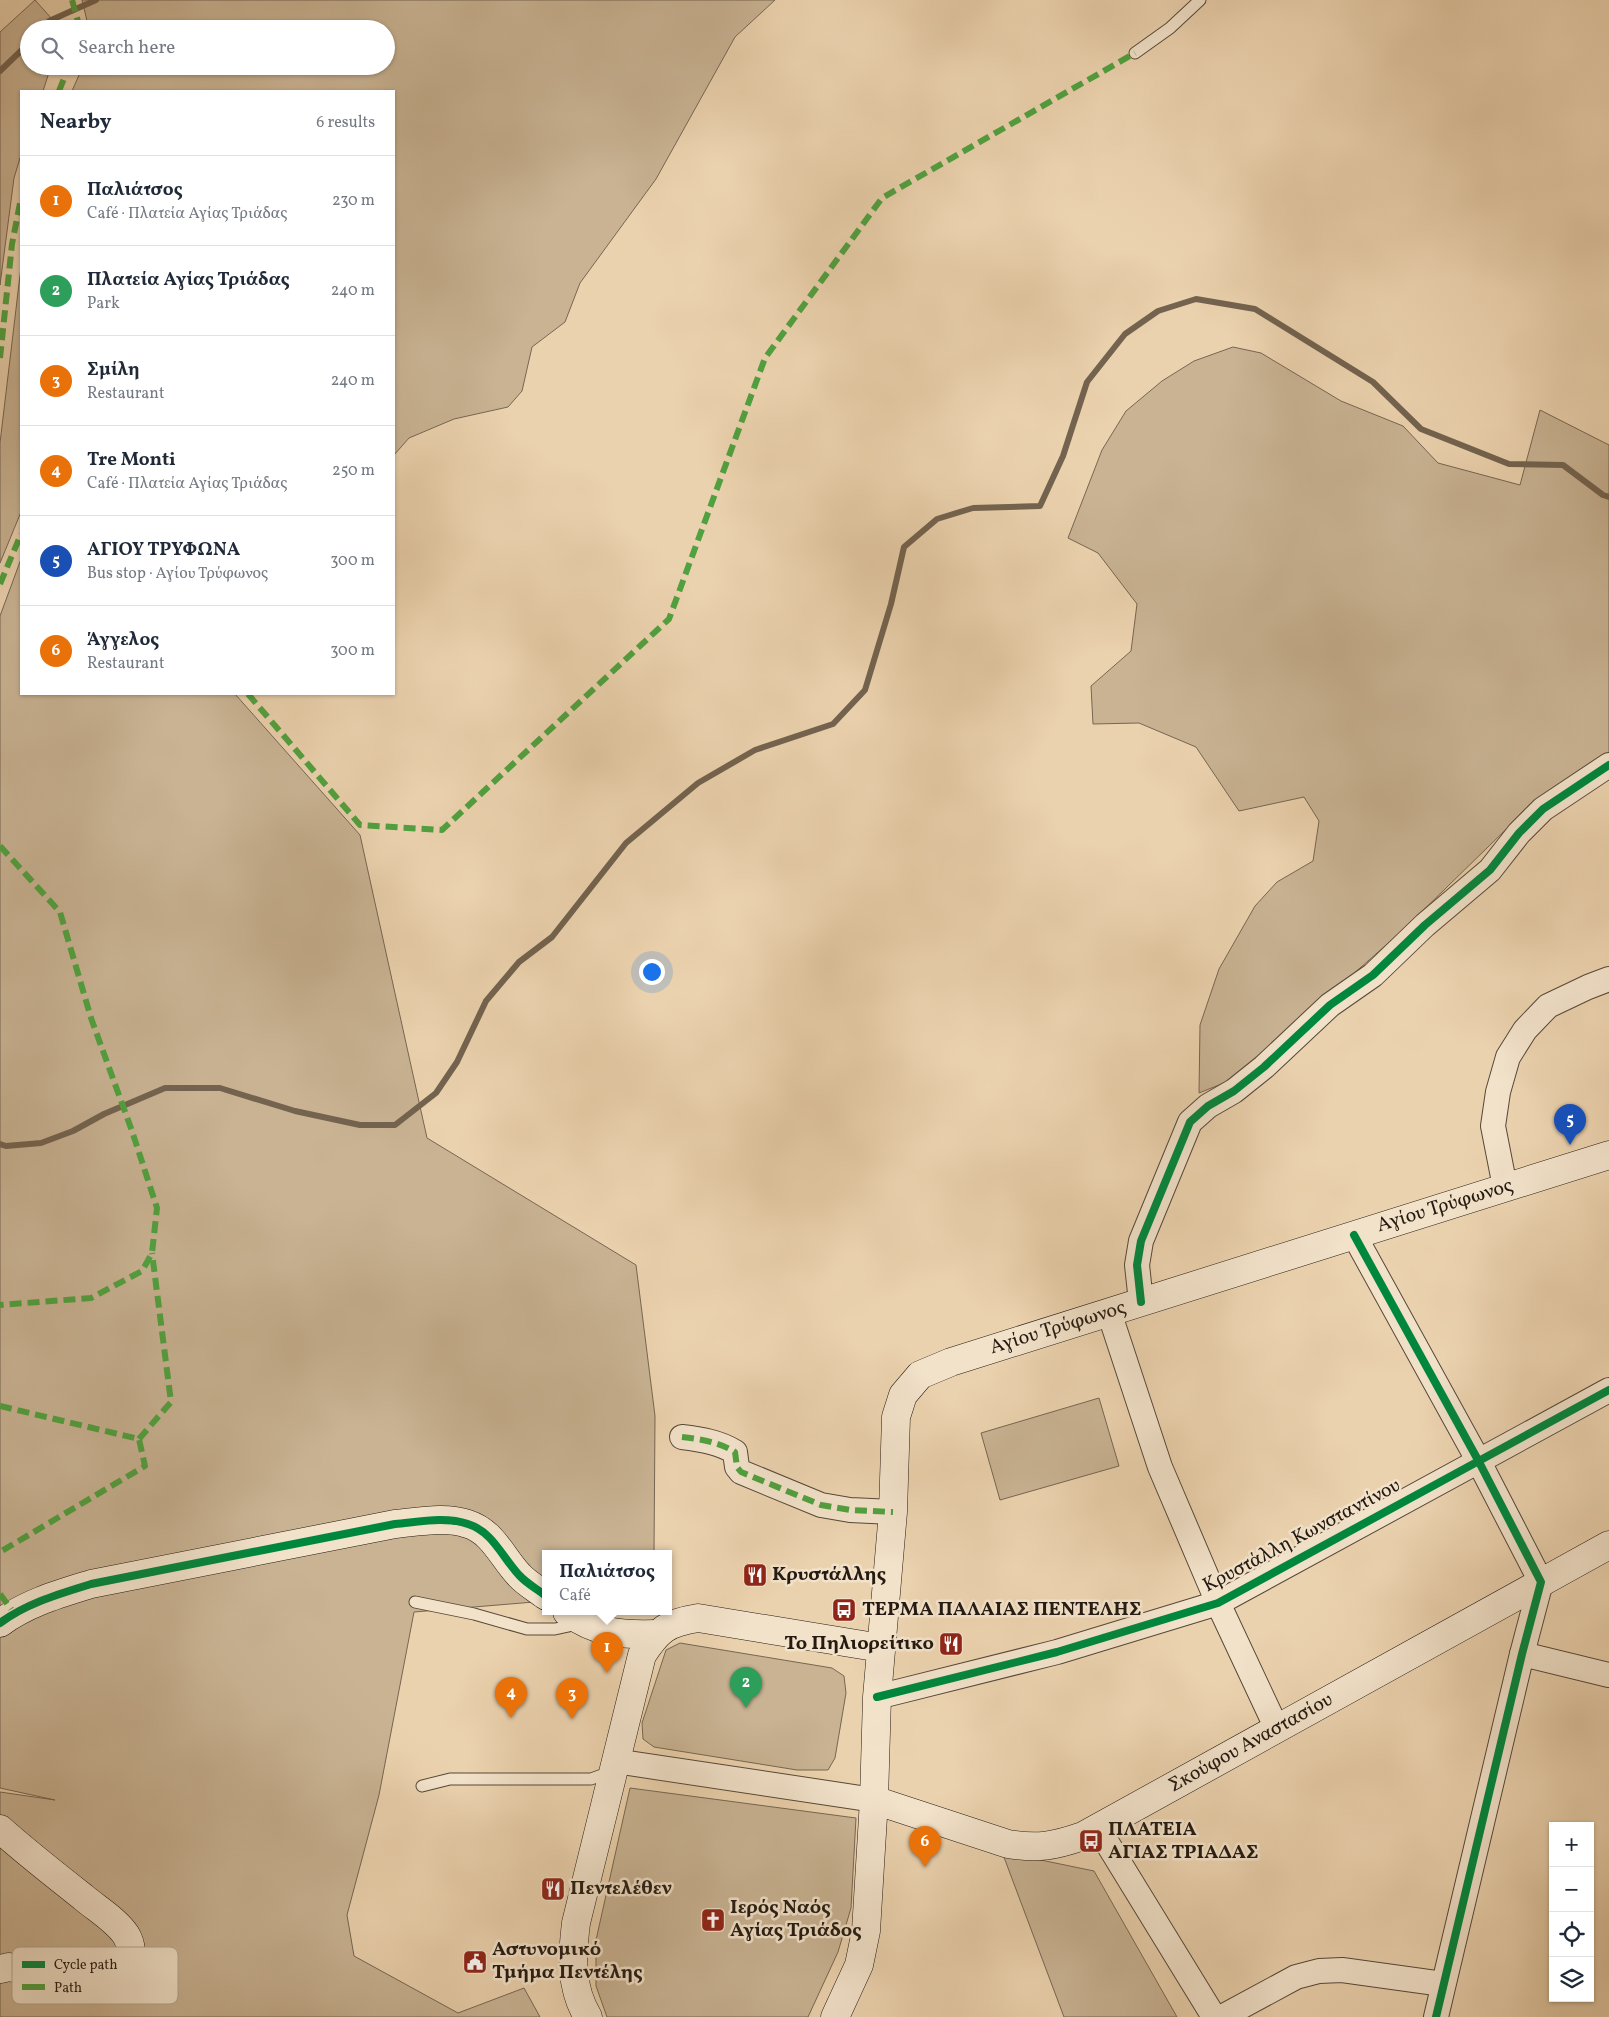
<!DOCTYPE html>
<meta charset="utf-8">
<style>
:root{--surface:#fff;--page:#f2f2f3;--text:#1f2937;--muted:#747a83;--line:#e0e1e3;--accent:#b45309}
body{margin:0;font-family:Vollkorn,serif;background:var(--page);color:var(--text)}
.controls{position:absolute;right:15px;bottom:15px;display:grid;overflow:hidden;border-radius:0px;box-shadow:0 1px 4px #0004}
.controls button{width:45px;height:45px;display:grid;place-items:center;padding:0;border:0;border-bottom:1px solid var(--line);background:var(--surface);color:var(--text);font:25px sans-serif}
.you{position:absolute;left:651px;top:971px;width:18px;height:18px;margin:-12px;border:4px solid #fff;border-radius:50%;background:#1a73e8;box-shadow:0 0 0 8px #1a73e833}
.badge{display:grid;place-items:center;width:32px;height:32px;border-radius:50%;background:var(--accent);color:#fff;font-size:16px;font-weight:700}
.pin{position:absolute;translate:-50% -41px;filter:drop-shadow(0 1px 2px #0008)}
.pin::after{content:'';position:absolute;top:26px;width:18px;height:15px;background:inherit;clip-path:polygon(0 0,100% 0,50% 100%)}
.popup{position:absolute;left:542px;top:1550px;width:130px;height:65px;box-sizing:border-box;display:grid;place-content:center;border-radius:0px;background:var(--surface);filter:drop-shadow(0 1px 4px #0005);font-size:16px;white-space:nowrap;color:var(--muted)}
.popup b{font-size:19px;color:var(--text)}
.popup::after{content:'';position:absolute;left:50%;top:100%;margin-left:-10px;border:10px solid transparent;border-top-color:var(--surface)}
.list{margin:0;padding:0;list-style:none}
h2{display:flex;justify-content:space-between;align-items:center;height:65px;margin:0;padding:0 20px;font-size:21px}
h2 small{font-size:16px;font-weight:400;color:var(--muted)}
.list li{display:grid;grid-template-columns:32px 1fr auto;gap:15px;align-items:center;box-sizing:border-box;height:90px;padding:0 20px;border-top:1px solid var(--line)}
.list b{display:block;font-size:19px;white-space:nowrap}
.list p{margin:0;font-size:16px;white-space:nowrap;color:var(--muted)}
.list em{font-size:16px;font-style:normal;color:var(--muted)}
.icon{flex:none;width:28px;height:28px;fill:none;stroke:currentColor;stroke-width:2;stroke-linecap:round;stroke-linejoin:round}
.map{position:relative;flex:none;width:1609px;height:2017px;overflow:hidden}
.search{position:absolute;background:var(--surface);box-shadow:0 1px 4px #0004;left:20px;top:20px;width:375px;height:55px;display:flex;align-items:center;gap:12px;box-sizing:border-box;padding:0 18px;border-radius:28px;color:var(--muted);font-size:19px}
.panel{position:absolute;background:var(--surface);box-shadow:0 1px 4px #0004;left:20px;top:90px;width:375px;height:605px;border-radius:0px}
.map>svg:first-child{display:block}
.green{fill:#c9b393;stroke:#766652}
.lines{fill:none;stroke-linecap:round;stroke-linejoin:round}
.stream{stroke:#73634f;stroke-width:6}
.lane-casing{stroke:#564838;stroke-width:13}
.street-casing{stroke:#564838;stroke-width:26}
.secondary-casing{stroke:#241a11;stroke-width:29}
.lane{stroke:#f2e2ca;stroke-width:11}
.street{stroke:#f2e2ca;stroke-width:24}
.secondary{stroke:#f2e2ca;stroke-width:28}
.quiet{stroke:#50a13f;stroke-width:6;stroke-dasharray:12 6;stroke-linecap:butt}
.cycleway-casing{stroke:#f2e2ca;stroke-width:11}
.cycleway{stroke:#00873e;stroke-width:8}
.labels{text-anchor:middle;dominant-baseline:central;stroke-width:5;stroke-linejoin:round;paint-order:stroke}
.street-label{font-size:20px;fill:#241a11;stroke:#f2e2ca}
.poi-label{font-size:20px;font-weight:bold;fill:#241a11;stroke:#f2e2ca;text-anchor:start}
.key{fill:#f2e2ca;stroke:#b4a692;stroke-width:1}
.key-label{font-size:14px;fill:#241a11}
</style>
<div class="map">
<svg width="1609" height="2017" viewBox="0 0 1609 2017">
<rect width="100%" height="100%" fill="#ebd2ae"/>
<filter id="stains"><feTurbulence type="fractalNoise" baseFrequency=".004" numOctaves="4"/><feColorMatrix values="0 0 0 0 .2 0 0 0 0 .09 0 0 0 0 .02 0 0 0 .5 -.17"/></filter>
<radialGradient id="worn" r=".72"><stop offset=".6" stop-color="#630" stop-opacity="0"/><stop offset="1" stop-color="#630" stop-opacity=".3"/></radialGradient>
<g class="green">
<path d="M35,0L61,29H29V66H51L43,91H21V155L14,178L0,285V32Z"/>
<path d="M82,0H775L735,37L656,179L580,283L565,322L532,347L522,391L508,407L454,419L409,438L394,455V91H72L83,66H386V29H89Z"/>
<path d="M21,267V512L0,563V443Z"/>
<path d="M1233,347L1261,353L1341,401L1403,426L1438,463L1520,485L1540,410L1609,445V754L1532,804L1402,931L1234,1079L1199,1093L1200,1025L1219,969L1255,906L1277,882L1313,861L1319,821L1304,797L1239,811L1196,747L1139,723L1093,724L1091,686L1131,651L1137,604L1098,553L1068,538L1102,450L1126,411L1162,381L1194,361Z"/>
<path d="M21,559V694H235L360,835L427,1138L636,1265L655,1416L654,1554H546V1601L414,1612L379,1795L347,1915L354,1956L458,2013L524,1988L540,2017H0V1973L93,1989L142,1949L0,1822V1792L55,1800L0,1788V616Z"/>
<path d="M1099,1398L1119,1466L1000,1500L981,1433Z"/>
<path d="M680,1643L832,1668L844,1676L846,1693L835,1758L828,1770H797L654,1747L643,1739L642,1723L666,1650Z"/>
<path d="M630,1788L856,1818L851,1908L838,1952L808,2017H607L596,1986V1940Z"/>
<path d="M0,1834L110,1925L120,1953L111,1966L98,1973L0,1960Z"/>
<path d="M1002,1852L1094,1871L1177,2017H1064Z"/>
</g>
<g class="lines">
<g class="stream">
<path d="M41,29L49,21L96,0"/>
<path d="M0,71L29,43"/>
<path d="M0,1144L6,1146L41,1143L73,1131L104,1114L165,1088H220L295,1111L360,1125H395L436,1093L457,1062L486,1001L519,962L552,937L626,843L698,783L755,750L833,724L865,690L891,604L904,547L937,519L973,508L1040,506L1063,456L1087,382L1125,334L1158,311L1196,299L1255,309L1373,382L1421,429L1509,464L1563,465L1603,495L1609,497"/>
</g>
<defs>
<g id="lane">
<path d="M1135,53L1170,28L1200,0"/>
<path d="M415,1602L474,1614L527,1629H555L578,1624"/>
<path d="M422,1786L450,1779H591L613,1771"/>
</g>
<g id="street">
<path d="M1505,1187L1493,1126L1498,1092L1508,1057L1525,1030L1548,1006L1588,987L1609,979"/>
<path d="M1354,1235L1478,1460L1541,1582L1522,1654L1436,2017"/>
<path d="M1141,1302L1137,1265L1141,1241L1190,1122L1208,1106L1234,1091L1264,1067L1330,1005L1373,975L1425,925L1490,870L1519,833L1543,809L1609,765"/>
<path d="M1109,1312L1160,1467L1218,1603L1277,1729"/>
<path d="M682,1437C700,1439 719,1442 735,1452L737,1467L741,1472L821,1505L850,1510L893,1512"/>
<path d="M1522,1654L1609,1675"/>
<path d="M877,1697L1057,1652L1218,1603L1609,1390"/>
<path d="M615,1761L874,1800"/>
<path d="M1098,1828L1214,2017"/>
<path d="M1222,2017L1296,1977L1319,1971L1342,1970L1443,1984"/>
</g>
<g id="secondary">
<path d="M567,1612C596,1633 620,1635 655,1634"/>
<path d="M0,1623C27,1603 59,1594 91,1584L395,1524C418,1522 445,1516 468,1524C493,1532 502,1557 519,1575C526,1583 537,1589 546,1596"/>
<path d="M874,1800L1008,1844C1038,1849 1054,1846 1083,1836L1609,1545"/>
<path d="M0,1829C27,1853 55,1875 83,1897C97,1909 116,1920 126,1935C137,1953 128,1975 107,1980C90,1985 30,1971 9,1967L0,1969"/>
<path d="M588,2017C570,1987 572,1956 576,1923L642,1655C659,1629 667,1623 698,1618L881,1648"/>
<path d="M835,2017L859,1965L866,1931L874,1800L877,1697L893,1512L896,1417L903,1395L920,1375L951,1362L1609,1155"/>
</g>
</defs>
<use href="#lane" class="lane-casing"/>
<use href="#street" class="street-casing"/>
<use href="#secondary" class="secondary-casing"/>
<use href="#lane" class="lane"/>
<use href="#street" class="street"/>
<use href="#secondary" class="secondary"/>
<g class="quiet">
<path d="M72,0L79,25L78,29"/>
<path d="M59,91L69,66"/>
<path d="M0,358L12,244L21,198"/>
<path d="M0,584L21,534"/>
<path d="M248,694L360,825L442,830L669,619L765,358L882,198L1135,53"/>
<path d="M0,846L60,912L91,1018L132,1131L157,1208L152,1253L142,1271L91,1298L0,1305"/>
<path d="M0,1406L139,1439L145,1466L0,1552"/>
<path d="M682,1437C700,1439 719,1442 735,1452L737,1467L741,1472L821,1505L850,1510L893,1512"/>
<path d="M139,1439L171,1402L152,1253"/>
<path d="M0,1594L14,1613"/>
</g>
<defs>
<g id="cycleway">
<path d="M1354,1235L1478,1460L1541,1582L1522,1654L1436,2017"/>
<path d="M1141,1302L1137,1265L1141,1241L1190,1122L1208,1106L1234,1091L1264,1067L1330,1005L1373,975L1425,925L1490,870L1519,833L1543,809L1609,765"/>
<path d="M0,1623C27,1603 59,1594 91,1584L395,1524C418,1522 445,1516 468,1524C493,1532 502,1557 519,1575C526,1583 537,1589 546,1596"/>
<path d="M877,1697L1057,1652L1218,1603L1609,1390"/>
</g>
</defs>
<use href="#cycleway" class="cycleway-casing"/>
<use href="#cycleway" class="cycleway"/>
</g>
<defs>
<symbol id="restaurant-square" viewBox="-11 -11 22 22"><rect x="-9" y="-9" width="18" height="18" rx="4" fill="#8f2418" stroke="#f2e2ca"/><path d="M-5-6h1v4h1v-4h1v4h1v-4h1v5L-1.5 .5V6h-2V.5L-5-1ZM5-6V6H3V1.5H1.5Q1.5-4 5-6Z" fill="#fff"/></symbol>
<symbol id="bus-square" viewBox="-11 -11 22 22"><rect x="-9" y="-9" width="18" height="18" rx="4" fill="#8f2418" stroke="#f2e2ca"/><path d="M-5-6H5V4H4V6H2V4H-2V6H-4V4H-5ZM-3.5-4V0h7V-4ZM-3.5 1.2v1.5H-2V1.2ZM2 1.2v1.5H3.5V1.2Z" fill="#fff"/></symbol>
<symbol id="church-square" viewBox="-11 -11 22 22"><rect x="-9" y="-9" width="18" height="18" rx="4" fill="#8f2418" stroke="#f2e2ca"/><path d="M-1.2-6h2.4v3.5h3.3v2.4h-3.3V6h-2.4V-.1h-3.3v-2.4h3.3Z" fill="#fff"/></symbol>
<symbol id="civic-square" viewBox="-11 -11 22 22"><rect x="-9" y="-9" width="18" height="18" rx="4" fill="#8f2418" stroke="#f2e2ca"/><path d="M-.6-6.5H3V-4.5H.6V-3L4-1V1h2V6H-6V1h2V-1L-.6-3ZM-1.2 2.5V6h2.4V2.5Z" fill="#fff"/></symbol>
</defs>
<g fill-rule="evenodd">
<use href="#restaurant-square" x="741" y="1561" width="28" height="28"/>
<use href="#bus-square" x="830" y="1596" width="28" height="28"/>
<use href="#restaurant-square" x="937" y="1630" width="28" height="28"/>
<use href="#bus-square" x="1077" y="1827" width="28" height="28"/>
<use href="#restaurant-square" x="539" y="1875" width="28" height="28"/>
<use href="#church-square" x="699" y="1906" width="28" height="28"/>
<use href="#civic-square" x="461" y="1948" width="28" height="28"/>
</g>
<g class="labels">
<g class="street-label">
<text transform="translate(1445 1206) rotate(-17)">Αγίου Τρύφωνος</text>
<text transform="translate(1058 1328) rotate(-17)">Αγίου Τρύφωνος</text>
<text transform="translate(1302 1536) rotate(-28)">Κρυστάλλη Κωνσταντίνου</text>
<text transform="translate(1251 1743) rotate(-29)">Σκούφου Αναστασίου</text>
</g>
<g class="poi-label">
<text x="772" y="1575">Κρυστάλλης</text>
<text x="862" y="1610">ΤΕΡΜΑ ΠΑΛΑΙΑΣ ΠΕΝΤΕΛΗΣ</text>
<text x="934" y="1644" text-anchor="end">Το Πηλιορείτικο</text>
<text x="1108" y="1830">ΠΛΑΤΕΙΑ<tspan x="1108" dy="23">ΑΓΙΑΣ ΤΡΙΑΔΑΣ</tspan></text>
<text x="570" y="1889">Πεντελέθεν</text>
<text x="730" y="1908">Ιερός Ναός<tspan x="730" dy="23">Αγίας Τριάδος</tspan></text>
<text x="492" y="1950">Αστυνομικό<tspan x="492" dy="23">Τμήμα Πεντέλης</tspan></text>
</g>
</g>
<rect x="12" y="1947" width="166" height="57" rx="8" class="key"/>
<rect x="22" y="1961" width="23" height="7" fill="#00873e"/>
<rect x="22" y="1984" width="23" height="6" fill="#50a13f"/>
<g class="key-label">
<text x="54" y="1969">Cycle path</text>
<text x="54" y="1992">Path</text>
</g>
<rect width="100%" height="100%" filter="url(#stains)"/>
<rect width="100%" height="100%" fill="url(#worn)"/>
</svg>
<div class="controls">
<button>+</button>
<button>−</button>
<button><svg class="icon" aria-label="locate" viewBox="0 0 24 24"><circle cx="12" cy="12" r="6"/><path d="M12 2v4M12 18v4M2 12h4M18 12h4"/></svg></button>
<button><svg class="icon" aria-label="layers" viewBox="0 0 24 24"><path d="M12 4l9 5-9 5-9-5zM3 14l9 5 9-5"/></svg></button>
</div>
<div class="you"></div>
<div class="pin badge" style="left:607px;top:1673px;background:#e8710a">1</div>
<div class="popup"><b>Παλιάτσος</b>Café</div>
<div class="pin badge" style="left:746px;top:1708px;background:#2e9e5b">2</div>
<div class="pin badge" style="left:572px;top:1719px;background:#e8710a">3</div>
<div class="pin badge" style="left:511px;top:1718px;background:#e8710a">4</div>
<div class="pin badge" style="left:1570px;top:1145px;background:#1a4fb4">5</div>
<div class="pin badge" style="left:925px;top:1867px;background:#e8710a">6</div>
<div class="search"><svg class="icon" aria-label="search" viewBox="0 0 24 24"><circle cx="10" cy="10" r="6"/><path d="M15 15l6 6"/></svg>Search here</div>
<section class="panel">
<h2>Nearby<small>6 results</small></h2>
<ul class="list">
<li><span class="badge" style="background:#e8710a">1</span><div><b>Παλιάτσος</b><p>Café · Πλατεία Αγίας Τριάδας</p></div><em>230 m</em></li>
<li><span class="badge" style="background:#2e9e5b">2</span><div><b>Πλατεία Αγίας Τριάδας</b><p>Park</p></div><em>240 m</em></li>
<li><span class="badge" style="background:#e8710a">3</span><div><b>Σμίλη</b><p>Restaurant</p></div><em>240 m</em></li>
<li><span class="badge" style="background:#e8710a">4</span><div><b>Tre Monti</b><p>Café · Πλατεία Αγίας Τριάδας</p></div><em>250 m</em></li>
<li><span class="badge" style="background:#1a4fb4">5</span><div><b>ΑΓΙΟΥ ΤΡΥΦΩΝΑ</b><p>Bus stop · Αγίου Τρύφωνος</p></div><em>300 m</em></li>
<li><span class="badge" style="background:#e8710a">6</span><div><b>Άγγελος</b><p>Restaurant</p></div><em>300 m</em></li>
</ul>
</section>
</div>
